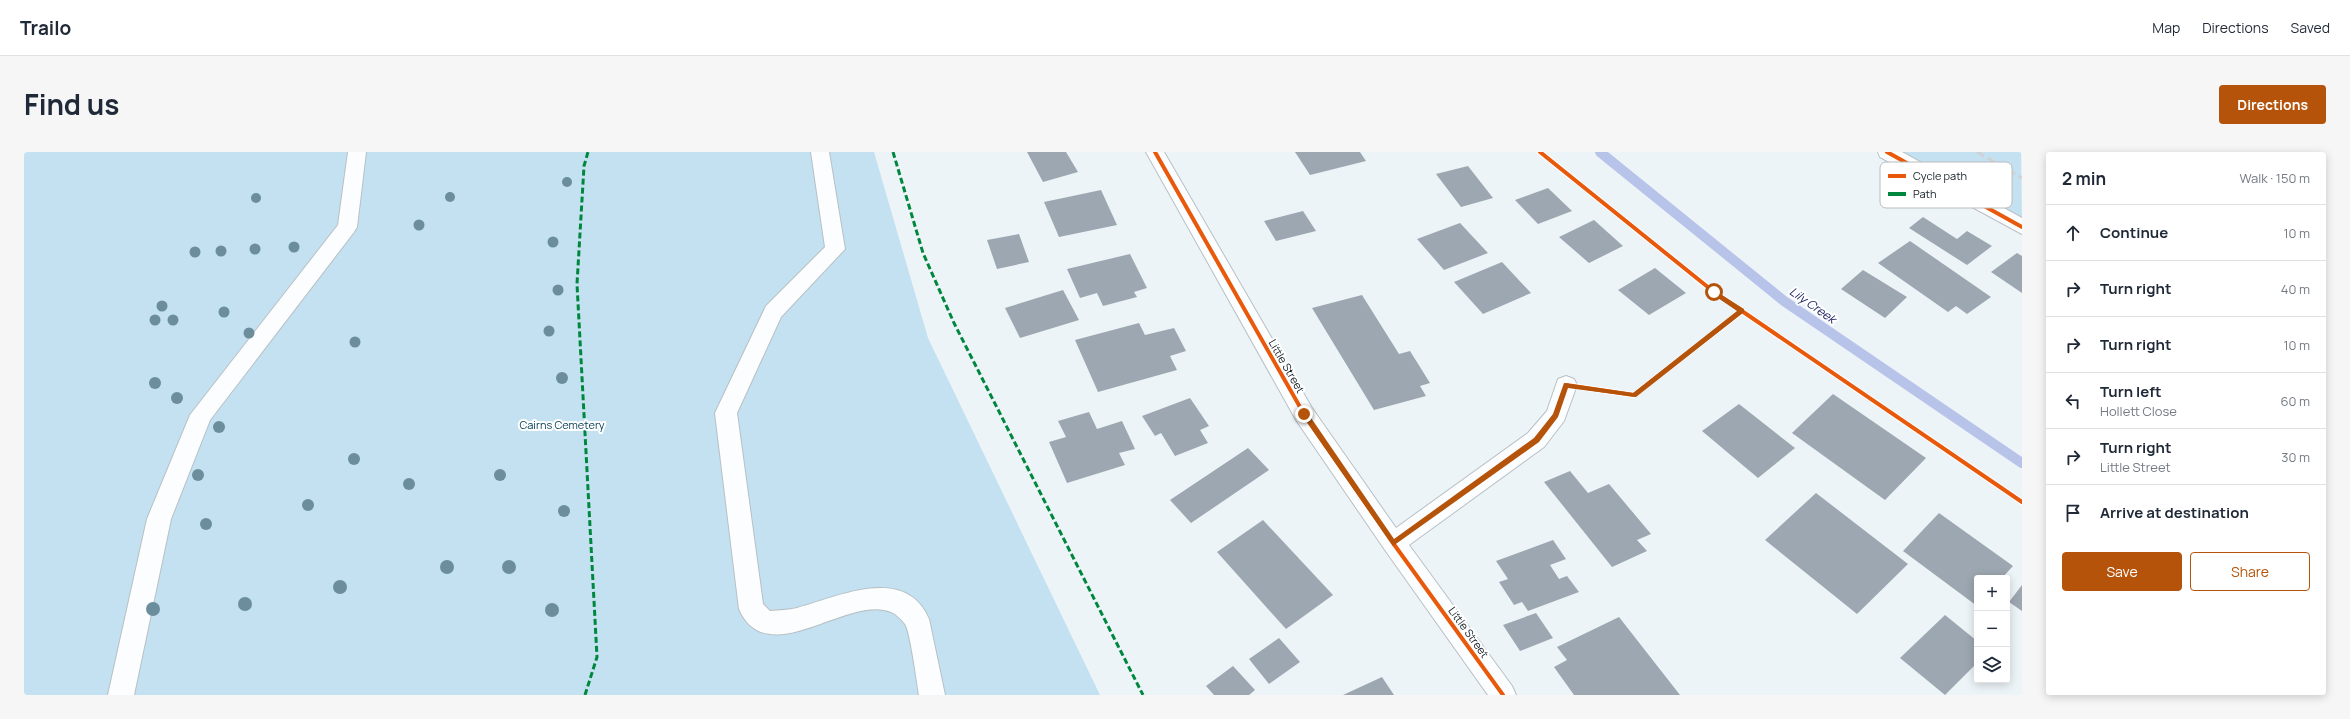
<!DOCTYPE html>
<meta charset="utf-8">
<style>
:root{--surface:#fff;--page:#f6f6f7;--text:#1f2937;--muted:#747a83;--line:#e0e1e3;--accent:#b45309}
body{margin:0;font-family:Manrope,sans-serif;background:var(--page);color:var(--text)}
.controls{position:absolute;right:12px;bottom:12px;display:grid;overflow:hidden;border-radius:4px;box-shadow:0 2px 10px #0003}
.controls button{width:36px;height:36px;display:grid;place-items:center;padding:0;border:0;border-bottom:1px solid var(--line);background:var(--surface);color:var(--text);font:20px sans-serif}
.stop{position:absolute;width:12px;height:12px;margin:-9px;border:3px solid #b45309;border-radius:50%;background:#fff}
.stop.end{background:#b45309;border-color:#fff;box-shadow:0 1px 4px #0008}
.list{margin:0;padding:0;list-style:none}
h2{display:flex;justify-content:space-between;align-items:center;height:52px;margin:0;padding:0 16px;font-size:17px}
h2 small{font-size:13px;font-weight:400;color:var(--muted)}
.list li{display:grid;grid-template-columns:26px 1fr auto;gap:12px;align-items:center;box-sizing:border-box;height:56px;padding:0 16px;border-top:1px solid var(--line)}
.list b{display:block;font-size:15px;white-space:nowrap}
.list p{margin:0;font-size:13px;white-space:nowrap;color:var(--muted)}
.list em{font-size:13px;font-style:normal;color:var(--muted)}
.actions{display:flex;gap:8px;padding:12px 16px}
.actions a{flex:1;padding:9px 0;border:1px solid var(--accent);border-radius:4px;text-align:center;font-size:14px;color:var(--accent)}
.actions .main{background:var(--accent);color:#fff}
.icon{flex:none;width:22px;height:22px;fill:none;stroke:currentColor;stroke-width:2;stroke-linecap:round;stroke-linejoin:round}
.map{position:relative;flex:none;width:1998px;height:543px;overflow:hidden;border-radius:4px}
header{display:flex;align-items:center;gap:24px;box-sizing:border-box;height:56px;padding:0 20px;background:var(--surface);border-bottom:1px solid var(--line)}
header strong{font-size:19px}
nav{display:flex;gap:22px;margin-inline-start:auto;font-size:14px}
.intro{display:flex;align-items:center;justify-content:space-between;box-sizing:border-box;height:96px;padding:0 24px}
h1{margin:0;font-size:28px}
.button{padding:10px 18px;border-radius:4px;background:var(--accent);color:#fff;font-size:14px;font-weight:700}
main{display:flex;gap:24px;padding:0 24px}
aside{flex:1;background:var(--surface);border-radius:4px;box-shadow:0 2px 10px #0003}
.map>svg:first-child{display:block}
.green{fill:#c3e1f0}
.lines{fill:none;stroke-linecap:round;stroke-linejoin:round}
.stream{stroke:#b8c3ea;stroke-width:10}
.building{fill:#9da7b1}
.minor-casing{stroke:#b8c0c5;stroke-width:2}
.minor{fill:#fcfdfe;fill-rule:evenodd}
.rail{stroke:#cfd2d3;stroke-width:3;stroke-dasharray:8 4;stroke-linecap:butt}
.quiet{stroke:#00873e;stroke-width:3;stroke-dasharray:6 3;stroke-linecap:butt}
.cycleway-casing{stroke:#fff;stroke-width:6}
.cycleway{stroke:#e8590c;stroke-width:4}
.tree{fill:#6c8e9c}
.route{fill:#b45309}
.labels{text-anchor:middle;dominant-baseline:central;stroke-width:4;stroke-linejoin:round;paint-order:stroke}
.street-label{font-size:11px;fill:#141f25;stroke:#fff}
.park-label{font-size:11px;fill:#023b51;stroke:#fff}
.water-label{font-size:12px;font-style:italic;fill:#1c205e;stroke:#fff}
.key{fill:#fff;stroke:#b8bcbe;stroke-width:1}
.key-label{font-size:11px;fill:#141f25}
</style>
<header>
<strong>Trailo</strong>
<nav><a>Map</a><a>Directions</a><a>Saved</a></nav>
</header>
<div class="intro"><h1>Find us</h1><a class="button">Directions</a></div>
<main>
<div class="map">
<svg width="1998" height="543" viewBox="0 0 1998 543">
<rect width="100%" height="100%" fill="#edf4f8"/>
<g class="green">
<path d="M0,0H850L904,186L1076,543H0Z"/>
<path d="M1875,0H1997L1998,68Z"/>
</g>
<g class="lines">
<path class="stream" d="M1576,0L1760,149L1998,311"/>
</g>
<g class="building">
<path d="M1003,0H1042L1054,20L1019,30Z"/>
<path d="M1271,0H1336L1342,9L1286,23Z"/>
<path d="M1444,14L1469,46L1437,55L1412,22Z"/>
<path d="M1524,36L1548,59L1514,72L1491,48Z"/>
<path d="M1077,38L1093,73L1035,85L1020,50Z"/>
<path d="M1279,59L1292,79L1252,89L1240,69Z"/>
<path d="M1899,65L1933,87L1943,79L1968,94L1943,113L1885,76Z"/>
<path d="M1570,68L1599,94L1565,111L1535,85Z"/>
<path d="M1436,71L1464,101L1420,118L1393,87Z"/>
<path d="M995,82L1005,110L973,117L963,88Z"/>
<path d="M1886,89L1967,145L1943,162L1932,154L1924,160L1854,111Z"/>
<path d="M1993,101L1998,104V141L1967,120Z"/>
<path d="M1106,102L1123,136L1110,140L1113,145L1079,154L1073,141L1056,146L1043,117Z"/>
<path d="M1478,110L1507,141L1459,162L1430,130Z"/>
<path d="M1631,116L1662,141L1625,163L1594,138Z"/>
<path d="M1839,118L1883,145L1861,166L1817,137Z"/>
<path d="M1039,138L1055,168L996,186L981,156Z"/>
<path d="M1338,143L1375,202L1386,199L1406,231L1396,234L1402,244L1350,258L1288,156Z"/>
<path d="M1115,171L1121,183L1150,176L1162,199L1146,204L1153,218L1074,240L1051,188Z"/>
<path d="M1809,242L1902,306L1861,348L1768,281Z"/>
<path d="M1166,246L1185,274L1176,278L1184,291L1151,304L1137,281L1131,284L1118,264Z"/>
<path d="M1715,252L1771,296L1734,326L1678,279Z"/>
<path d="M1065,260L1073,277L1098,269L1111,297L1095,301L1101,313L1043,331L1025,290L1042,285L1034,269Z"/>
<path d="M1224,296L1245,318L1167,371L1146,348Z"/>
<path d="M1546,319L1564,341L1585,332L1627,382L1613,388L1623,399L1588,415L1520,330Z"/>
<path d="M1792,341L1884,412L1833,462L1741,388Z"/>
<path d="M1915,361L1989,414L1978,426H1953V454L1879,399Z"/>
<path d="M1239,368L1309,443L1262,477L1193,400Z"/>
<path d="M1529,388L1542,407L1526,413L1535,427L1543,424L1555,440L1504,459L1498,450L1490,453L1475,430L1484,427L1472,409Z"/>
<path d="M1998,433V459L1985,450Z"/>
<path d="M1512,461L1529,486L1496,499L1479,473Z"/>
<path d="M1921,463L1953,489V511L1921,543L1876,506Z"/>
<path d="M1595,465L1656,543H1550L1530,515L1543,508L1533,495Z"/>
<path d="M1255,486L1276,510L1245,532L1225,507Z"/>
<path d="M1209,514L1231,538L1225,543H1190L1182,534Z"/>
<path d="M1358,525L1370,543H1319Z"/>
</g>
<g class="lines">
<defs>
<g id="minor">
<path d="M324,0H342L333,75L330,80L186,268L147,367L110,543H84L123,367L166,263L314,73Z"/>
<path d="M787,0H805L821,97L757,165L713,261L739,452L746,459C755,458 765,458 773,456C814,445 881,412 905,467L921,543H895C893,531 886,478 881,472C878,468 871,461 867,460C824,442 743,521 715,457L691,261L742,154L801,95Z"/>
<path d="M1122,0H1140L1288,256L1372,376L1504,281L1523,259L1534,227L1542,224L1550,227L1553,233L1540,269L1520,295L1385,393L1488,534L1492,543H1464L1361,398L1272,268Z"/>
<path d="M1854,0H1878L1998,66V82L1856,5Z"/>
</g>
</defs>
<use href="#minor" class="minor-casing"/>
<use href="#minor" class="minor"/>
<path class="rail" d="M1953,0L1998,26"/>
<g class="quiet">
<path d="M869,0L899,101L930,171L1119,543"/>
<path d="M561,543L573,505L553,132L560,14L564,0"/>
</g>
<defs>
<g id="cycleway">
<path d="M1131,0L1280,262L1369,391L1479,543"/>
<path d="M1516,0L1690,140L1998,350"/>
<path d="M1863,0L1998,75"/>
<path d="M1542,233L1610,243L1718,159"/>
</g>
</defs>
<use href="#cycleway" class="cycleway-casing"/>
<use href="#cycleway" class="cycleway"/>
</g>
<g class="tree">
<circle cx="543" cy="30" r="5"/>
<circle cx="426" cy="45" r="5"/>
<circle cx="232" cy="46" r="5"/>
<circle cx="395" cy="73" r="5.5"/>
<circle cx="529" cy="90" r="5.5"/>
<circle cx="270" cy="95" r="5.5"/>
<circle cx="231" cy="97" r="5.5"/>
<circle cx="197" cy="99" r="5.5"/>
<circle cx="171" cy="100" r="5.5"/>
<circle cx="534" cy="138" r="5.5"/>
<circle cx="138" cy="154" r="5.5"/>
<circle cx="200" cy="160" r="5.5"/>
<circle cx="131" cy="168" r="5.5"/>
<circle cx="149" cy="168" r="5.5"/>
<circle cx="525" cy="179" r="5.5"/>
<circle cx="225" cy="181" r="5.5"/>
<circle cx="331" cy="190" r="5.5"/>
<circle cx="538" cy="226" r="6"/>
<circle cx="131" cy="231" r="6"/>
<circle cx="153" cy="246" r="6"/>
<circle cx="195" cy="275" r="6"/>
<circle cx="330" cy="307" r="6"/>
<circle cx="174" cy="323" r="6"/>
<circle cx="476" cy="323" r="6"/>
<circle cx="385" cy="332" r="6"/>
<circle cx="284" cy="353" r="6"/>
<circle cx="540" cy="359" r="6"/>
<circle cx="182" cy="372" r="6"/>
<circle cx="423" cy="415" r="7"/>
<circle cx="485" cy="415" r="7"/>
<circle cx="316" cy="435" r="7"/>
<circle cx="221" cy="452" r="7"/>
<circle cx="129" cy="457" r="7"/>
<circle cx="528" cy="458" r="7"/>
</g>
<path class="route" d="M1690,138L1720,157V160L1612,245L1544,236L1534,265L1515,290L1369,394L1277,262L1283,260L1370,387L1510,286L1529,262L1540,231L1609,241L1713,159L1688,142Z"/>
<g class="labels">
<g class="street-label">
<text transform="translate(1263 214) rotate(60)">Little Street</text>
<text transform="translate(1445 480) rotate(54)">Little Street</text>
</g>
<g class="park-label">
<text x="538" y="272">Cairns Cemetery</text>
</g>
<g class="water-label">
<text transform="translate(1789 153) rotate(35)">Lily Creek</text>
</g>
</g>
<rect x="1856" y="10" width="132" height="46" rx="6" class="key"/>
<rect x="1864" y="22" width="18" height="4" fill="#e8590c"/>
<rect x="1864" y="40" width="18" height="4" fill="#00873e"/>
<g class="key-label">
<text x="1889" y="28">Cycle path</text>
<text x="1889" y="46">Path</text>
</g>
</svg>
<div class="controls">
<button>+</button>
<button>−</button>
<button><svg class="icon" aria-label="layers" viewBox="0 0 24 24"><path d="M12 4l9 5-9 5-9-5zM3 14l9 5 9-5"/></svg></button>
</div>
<div class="stop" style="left:1690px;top:140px"></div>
<div class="stop end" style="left:1280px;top:262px"></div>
</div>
<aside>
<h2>2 min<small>Walk · 150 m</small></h2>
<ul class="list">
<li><svg class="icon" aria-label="ahead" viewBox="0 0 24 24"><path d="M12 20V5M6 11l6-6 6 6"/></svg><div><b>Continue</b></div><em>10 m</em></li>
<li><svg class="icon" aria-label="right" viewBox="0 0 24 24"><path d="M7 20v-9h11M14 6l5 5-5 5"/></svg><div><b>Turn right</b></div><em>40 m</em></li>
<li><svg class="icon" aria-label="right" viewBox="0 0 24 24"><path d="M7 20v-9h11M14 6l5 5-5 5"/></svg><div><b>Turn right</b></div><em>10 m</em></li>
<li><svg class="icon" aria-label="left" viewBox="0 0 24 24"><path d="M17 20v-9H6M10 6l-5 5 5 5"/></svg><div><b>Turn left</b><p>Hollett Close</p></div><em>60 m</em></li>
<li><svg class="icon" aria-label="right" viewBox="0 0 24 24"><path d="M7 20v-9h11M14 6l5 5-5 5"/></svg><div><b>Turn right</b><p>Little Street</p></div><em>30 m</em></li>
<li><svg class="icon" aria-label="arrive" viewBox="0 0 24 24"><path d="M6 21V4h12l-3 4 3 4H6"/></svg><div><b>Arrive at destination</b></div></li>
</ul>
<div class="actions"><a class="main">Save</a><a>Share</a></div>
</aside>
</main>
